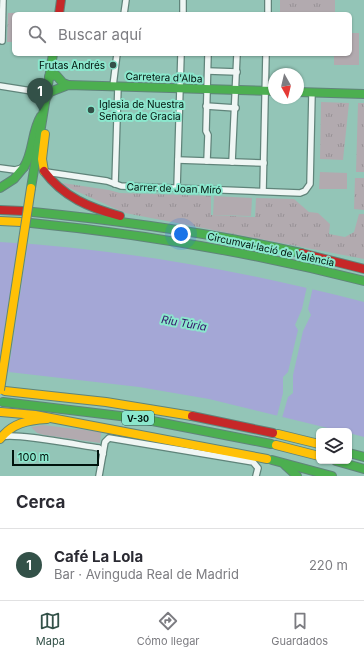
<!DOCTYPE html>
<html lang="es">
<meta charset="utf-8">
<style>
:root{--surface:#fff;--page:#f2f2f3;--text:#2b2b33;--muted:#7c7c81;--line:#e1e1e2;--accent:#335148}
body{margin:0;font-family:Inter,sans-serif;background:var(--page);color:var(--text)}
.controls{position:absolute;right:12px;bottom:12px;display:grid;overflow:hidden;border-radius:6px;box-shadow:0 1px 3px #0004}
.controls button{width:36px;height:36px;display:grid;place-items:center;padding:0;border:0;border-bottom:1px solid var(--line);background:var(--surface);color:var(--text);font:20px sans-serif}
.compass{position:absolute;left:268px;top:68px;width:36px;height:36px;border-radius:50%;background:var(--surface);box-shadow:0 1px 3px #0004;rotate:172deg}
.scale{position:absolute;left:12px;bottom:10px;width:87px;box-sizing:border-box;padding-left:4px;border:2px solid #00130c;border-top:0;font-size:11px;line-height:14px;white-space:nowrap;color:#00130c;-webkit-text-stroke:3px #8be7cd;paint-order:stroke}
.you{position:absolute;left:181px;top:234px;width:14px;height:14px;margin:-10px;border:3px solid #fff;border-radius:50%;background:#1a73e8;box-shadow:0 0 0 6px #1a73e833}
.badge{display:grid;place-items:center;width:26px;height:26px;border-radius:50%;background:var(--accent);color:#fff;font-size:13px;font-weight:700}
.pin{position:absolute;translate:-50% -33px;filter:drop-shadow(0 1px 2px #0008)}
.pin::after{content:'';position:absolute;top:21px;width:14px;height:12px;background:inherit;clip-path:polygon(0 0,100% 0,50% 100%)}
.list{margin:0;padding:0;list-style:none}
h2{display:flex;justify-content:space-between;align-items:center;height:52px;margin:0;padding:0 16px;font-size:17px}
h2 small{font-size:13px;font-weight:400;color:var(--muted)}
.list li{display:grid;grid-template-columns:26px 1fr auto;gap:12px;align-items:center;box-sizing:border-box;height:72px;padding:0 16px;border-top:1px solid var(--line)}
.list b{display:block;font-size:15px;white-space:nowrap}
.list p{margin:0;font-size:13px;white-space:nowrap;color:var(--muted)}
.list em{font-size:13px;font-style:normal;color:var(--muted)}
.icon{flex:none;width:22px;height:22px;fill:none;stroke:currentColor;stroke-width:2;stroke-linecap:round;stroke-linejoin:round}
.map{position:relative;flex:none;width:364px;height:476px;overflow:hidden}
.search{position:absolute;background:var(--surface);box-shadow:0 1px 3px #0004;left:12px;right:12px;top:12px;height:44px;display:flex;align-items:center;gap:10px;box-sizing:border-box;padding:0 14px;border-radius:6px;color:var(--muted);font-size:15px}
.sheet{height:124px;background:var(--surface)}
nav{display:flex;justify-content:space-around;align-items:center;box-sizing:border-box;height:56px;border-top:1px solid var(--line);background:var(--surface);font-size:11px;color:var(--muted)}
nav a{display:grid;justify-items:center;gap:2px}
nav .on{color:var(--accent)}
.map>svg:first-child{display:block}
.grass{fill:url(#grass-tufts)}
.park{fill:#b2aaaf}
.water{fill:#a4a7d6}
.pier{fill:#93c5b7}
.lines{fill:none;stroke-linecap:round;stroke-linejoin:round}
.street-casing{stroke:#60847a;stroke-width:8}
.fast-casing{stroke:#60847a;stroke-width:10}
.slow-casing{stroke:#60847a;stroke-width:10}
.jam-casing{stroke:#60847a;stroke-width:10}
.street{stroke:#eff6f4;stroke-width:5.5}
.fast{stroke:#4caf50;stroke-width:8}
.slow{stroke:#ffc107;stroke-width:8}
.jam{stroke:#c62828;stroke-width:8}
.slow-bridge-casing{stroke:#60847a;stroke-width:10;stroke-linecap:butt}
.slow-bridge{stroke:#ffc107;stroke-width:8}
.poi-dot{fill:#335148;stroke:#8be7cd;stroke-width:1.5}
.labels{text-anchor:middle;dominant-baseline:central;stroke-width:4;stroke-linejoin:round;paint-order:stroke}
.shield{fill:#8be7cd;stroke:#2a5346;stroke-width:1}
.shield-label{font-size:9px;font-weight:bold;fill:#00130c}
.poi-label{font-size:10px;fill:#00130c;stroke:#8be7cd;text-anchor:end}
.street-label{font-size:10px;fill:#00130c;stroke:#8be7cd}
.water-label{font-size:11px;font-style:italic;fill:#331167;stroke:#8be7cd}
</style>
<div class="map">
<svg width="364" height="476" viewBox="0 0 364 476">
<defs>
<pattern id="grass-tufts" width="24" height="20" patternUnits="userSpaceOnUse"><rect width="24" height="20" fill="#b2aaaf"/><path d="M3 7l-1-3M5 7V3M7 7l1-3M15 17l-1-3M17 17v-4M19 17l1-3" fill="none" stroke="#979195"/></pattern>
</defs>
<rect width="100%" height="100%" fill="#93c5b7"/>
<g class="grass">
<rect x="280" y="0" width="55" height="14"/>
<path d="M35,12V14H14V42H7L8,13Z"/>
<path d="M321,102L349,103L343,160L320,159Z"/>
<path d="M358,103H364V172H356Z"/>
<path d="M355,178H364V210L354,209Z"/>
<path d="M56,182L109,190L120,193L211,196V215L255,217L256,198L294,199L309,212L318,213L330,224L329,234L345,237L354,232L359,214H364V259L125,213Z"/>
</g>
<g class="park">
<path d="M350,33H359V65H334V54H350Z"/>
<path d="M320,172L347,173V189H319Z"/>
<path d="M214,196L252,198L251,216L213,215Z"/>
<path d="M43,425L101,432L100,443L44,435L37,433L31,427Z"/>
</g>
<path class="water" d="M0,242C123,249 244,271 364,302V437L349,433V431H340L209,399L139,387L0,371Z"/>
<g class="pier">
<path d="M18,241L28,242L8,374L0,373V357Z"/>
<path d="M307,286L313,287L308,309L311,315L303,331L293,375V393L288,397L282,418L277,416L283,393V377L288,372L298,330L295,325L302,309Z"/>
</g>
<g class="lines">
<defs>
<g id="street">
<path d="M124,14L126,0"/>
<path d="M183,14V0"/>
<path d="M268,14V0"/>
<path d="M2,41L3,0"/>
<path d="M208,71L237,72"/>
<path d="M0,86L38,92L46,98"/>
<path d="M113,86L117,54"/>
<path d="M206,106L236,108"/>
<path d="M178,160L264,163"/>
<path d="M207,161L208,135L206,131L208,54"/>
<path d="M232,162L237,54"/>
<path d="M0,168L15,170L22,168"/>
<path d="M46,172L107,181L121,186L300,193L305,191L310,184L312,93"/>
<path d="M115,184L118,86"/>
<path d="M177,188L181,54"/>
<path d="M263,191L266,54"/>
<path d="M2,437C13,432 83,446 99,448L103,454"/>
<path d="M99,476L105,442L109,438L253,462L258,468L256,476"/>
</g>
<g id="fast">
<path d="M49,77L56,75L63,83L68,85"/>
<path d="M298,92L364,94"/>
<path d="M46,98L50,92L68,85L274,91"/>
<path d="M24,167C34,151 31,132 41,116"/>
<path d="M0,188L14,179L24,167"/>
<path d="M31,188L53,54"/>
<path d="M33,212C123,221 213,233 301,253"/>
<path d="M31,223C144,234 254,253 364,281"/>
<path d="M3,402L137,418L271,444"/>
<path d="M349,453L364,457"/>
<path d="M272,460L332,476"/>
<path d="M336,461L364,469"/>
<path d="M285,465L297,476"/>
</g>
<g id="slow">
<path d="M44,171L42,159L45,134"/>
<path d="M0,221L21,222"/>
<path d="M5,391L106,402L192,416"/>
<path d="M1,412L35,415L267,459"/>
<path d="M278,434L319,444"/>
<path d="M0,439C12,423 28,420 47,419"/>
<path d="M276,445L319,456"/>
</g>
<g id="jam">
<path d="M59,14L61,0"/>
<path d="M44,171C63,197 90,208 120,216"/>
<path d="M0,210L23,211"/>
<path d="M301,253L364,269"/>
<path d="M192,416L273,433"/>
</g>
</defs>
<use href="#street" class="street-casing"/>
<use href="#fast" class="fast-casing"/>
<use href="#slow" class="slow-casing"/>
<use href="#jam" class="jam-casing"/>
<use href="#street" class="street"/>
<use href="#fast" class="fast"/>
<use href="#slow" class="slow"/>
<use href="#jam" class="jam"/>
<defs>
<path id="slow-bridge" d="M0,390L31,188"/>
</defs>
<use href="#slow-bridge" class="slow-bridge-casing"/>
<use href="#slow-bridge" class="slow-bridge"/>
</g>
<g class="poi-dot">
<circle cx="113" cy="65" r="4"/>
<circle cx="91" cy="110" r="4"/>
</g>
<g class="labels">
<rect class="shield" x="122" y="411" width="32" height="14" rx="3"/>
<g class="shield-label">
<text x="138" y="418">V-30</text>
</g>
<g class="poi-label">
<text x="105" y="65">Frutas Andrés</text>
<text x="99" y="104" text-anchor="start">Iglesia de Nuestra<tspan x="99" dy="12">Señora de Gracia</tspan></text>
</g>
<g class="street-label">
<text transform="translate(164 77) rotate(2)">Carretera d'Alba</text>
<text transform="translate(174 188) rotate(2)">Carrer de Joan Miró</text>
<text transform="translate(271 249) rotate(12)">Circumval·lació de València</text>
</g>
<g class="water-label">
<text transform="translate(184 323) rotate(10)">Riu Túria</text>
</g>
</g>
</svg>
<div class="controls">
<button><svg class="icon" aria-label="layers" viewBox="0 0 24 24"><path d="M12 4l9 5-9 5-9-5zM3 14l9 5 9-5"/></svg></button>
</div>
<svg class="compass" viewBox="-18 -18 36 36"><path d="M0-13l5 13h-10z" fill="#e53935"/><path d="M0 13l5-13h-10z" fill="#7c7c81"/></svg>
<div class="scale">100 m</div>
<div class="you"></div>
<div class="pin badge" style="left:40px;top:111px">1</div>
<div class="search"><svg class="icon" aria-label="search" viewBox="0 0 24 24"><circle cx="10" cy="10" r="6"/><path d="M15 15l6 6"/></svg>Buscar aquí</div>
</div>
<section class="sheet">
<h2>Cerca<small></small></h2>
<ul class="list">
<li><span class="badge">1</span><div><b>Café La Lola</b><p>Bar · Avinguda Real de Madrid</p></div><em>220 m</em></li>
</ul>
</section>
<nav>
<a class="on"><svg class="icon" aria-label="map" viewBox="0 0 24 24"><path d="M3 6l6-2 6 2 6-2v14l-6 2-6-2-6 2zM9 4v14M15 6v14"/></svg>Mapa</a>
<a><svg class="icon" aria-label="directions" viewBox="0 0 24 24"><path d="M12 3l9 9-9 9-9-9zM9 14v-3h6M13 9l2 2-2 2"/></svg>Cómo llegar</a>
<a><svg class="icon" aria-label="saved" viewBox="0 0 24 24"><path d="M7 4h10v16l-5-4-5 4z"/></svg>Guardados</a>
</nav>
